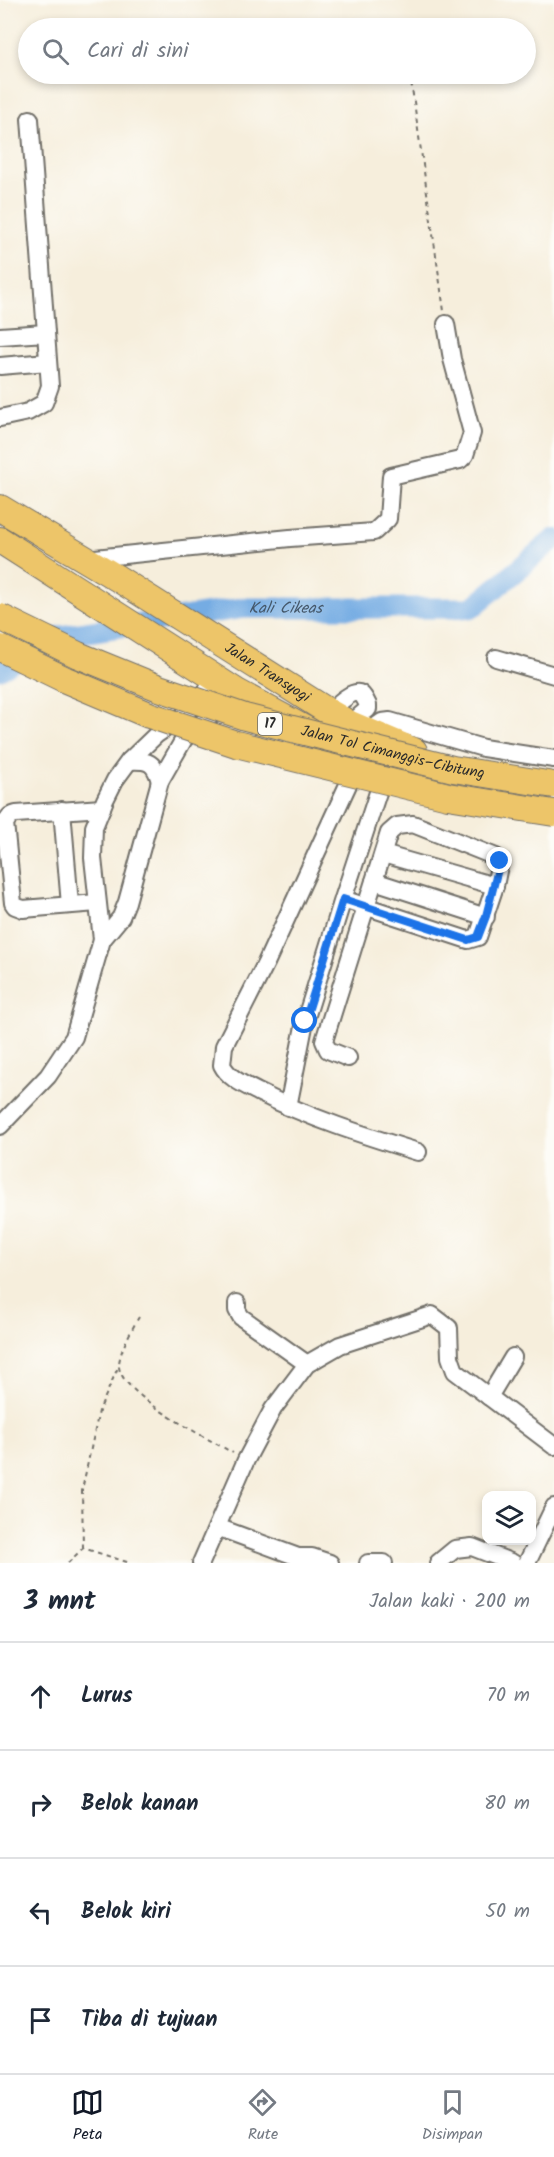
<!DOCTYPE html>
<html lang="id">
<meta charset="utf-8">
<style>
:root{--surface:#fff;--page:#f6f6f7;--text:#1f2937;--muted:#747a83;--line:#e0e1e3;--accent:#111827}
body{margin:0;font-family:Kalam,sans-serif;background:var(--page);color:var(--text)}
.controls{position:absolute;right:18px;bottom:18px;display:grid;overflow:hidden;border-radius:12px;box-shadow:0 3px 9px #0003}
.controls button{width:54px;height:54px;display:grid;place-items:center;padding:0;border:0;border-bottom:2px solid var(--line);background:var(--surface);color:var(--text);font:30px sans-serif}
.stop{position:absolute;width:18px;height:18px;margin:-14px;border:4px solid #1a73e8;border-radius:50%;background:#fff}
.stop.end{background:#1a73e8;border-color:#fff;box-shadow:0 2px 6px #0008}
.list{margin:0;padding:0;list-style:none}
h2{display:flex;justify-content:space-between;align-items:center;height:78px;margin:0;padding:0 24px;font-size:26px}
h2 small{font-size:20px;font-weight:400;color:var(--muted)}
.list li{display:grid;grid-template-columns:39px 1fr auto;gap:18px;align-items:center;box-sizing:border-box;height:108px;padding:0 24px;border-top:2px solid var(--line)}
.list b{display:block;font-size:22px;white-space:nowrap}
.list em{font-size:20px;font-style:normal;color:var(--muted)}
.icon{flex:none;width:33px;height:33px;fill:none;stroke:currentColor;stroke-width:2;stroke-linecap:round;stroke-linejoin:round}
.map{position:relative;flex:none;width:554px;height:1563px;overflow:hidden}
.search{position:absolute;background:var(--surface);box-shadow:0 3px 9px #0003;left:18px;right:18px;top:18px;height:66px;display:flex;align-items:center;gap:15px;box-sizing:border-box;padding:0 21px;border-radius:33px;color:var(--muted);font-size:22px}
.sheet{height:510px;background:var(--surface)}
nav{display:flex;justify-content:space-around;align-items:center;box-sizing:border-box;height:84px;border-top:2px solid var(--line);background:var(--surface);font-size:16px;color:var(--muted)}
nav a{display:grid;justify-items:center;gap:3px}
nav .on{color:var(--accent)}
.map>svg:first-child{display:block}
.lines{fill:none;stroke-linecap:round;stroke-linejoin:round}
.river{stroke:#74ace3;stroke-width:21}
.minor-casing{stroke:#726f69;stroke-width:20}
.highway-casing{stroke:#726f69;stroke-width:28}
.path{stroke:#726f69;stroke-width:2;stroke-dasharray:4.5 4.5;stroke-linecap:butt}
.minor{stroke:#fff;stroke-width:16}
.highway{stroke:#edc569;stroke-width:26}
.highway-bridge-casing{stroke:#726f69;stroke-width:28;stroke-linecap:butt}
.highway-bridge{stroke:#edc569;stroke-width:26}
.route{stroke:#1a73e8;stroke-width:8}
.labels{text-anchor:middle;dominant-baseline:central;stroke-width:6;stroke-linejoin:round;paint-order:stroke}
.shield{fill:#fdfcf7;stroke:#6a6a68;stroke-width:1.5}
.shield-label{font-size:14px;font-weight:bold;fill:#2b2b2b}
.street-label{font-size:15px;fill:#2b2b2b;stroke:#fdfcf7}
.water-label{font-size:16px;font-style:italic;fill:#45586b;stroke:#fdfcf7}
</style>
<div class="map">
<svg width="554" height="1563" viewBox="0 0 554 1563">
<rect width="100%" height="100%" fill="#fdfcf7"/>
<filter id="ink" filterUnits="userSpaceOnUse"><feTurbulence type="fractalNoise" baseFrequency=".0167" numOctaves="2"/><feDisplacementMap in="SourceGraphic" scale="12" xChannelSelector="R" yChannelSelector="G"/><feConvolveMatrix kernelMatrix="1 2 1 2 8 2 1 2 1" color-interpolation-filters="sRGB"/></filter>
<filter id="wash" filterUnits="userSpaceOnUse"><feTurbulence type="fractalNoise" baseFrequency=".008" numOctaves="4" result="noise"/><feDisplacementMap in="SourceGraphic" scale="24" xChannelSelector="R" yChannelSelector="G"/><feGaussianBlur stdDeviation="1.35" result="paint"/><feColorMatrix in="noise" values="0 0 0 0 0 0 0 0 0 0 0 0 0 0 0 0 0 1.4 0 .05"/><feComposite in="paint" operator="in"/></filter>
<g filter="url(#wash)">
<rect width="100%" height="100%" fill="#f6eedc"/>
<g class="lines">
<path class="river" id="s1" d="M0,669L61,636L243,608H472L554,539"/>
</g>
</g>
<g filter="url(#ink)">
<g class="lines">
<defs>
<g id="minor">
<path d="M30,119L46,333"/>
<path d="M0,336L46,333L50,386L44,403L28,412L0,418"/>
<path d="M0,366L48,362"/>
<path d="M85,559L290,538L374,532L388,519L391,476L460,460L465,455L472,433L452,359L446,324"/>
<path d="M496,658L554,675"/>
<path d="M329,712C335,707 350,691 359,693C363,694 366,701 368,705V709L350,724"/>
<path d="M368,732L382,722L390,721L483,748L554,759"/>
<path d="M129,761C149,760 154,762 160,781"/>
<path d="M357,765L266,963L224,1046L222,1065C229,1079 245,1085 258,1092C309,1118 363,1135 418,1152"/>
<path d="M62,810L70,905"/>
<path d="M383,854L495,886"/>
<path d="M374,881L486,917"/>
<path d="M343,899L468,940L478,937L495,886L500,861L496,857L413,824L397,826L389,833L324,1041L328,1050L348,1058"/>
<path d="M97,903L23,909L15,906L13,903L5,823L10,816L16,814L102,808"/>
<path d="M102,940L93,858L94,827L105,800L115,780L129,761L156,735L181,718L217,680"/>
<path d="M288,1107L305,1021L343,899L385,771"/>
<path d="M0,1126L48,1076L74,1037L102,940L121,917L127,902L160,781L184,739L225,703"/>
<path d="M237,1303V1310L241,1317L307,1364"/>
<path d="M489,1397L513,1357"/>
<path d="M217,1527L298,1557H312L330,1563"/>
<path d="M201,1563L246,1460L273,1409L307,1364L340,1345L432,1315L449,1328L450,1357L455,1371L554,1446"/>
<path d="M368,1563H384"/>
<path d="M438,1563L455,1549L472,1547L513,1563"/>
<path d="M527,1563L554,1507"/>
</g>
<g id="highway">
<path id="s2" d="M0,508L117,578L329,712L350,724L414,751"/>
<path d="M0,540L237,692L360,759L404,777"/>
</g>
</defs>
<use href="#minor" class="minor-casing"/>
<use href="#highway" class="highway-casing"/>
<g class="path">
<path d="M410,74L444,311"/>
<path d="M139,1317C132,1329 120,1350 119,1364C116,1393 209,1439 233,1453"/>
<path d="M83,1548L82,1490L99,1411L119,1365"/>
<path d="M68,1563L83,1548L130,1563"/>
</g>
<use href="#minor" class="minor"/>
<use href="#highway" class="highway"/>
<defs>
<g id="highway-bridge">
<path id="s3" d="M0,617L78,655L159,688L245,717L453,769L554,785"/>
<path d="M0,648L66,680L149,715L236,744L448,796L554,813"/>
</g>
</defs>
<use href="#highway-bridge" class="highway-bridge-casing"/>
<use href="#highway-bridge" class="highway-bridge"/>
</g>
</g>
<g class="lines" filter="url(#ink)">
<path class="route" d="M305,1021L343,899L468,940L478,937L486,916L500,861"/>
</g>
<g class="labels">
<rect class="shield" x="258" y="713" width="24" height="22" rx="4.5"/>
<g class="shield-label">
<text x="270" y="724">17</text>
</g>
<g class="street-label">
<text stroke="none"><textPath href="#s2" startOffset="314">Jalan Transyogi</textPath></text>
<text stroke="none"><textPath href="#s3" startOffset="417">Jalan Tol Cimanggis–Cibitung</textPath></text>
</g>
<g class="water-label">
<text stroke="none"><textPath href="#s1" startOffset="296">Kali Cikeas</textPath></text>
</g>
</g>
</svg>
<div class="controls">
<button><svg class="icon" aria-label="layers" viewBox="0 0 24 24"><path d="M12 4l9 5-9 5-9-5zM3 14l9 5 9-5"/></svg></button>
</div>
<div class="stop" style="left:305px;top:1021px"></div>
<div class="stop end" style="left:500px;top:861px"></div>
<div class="search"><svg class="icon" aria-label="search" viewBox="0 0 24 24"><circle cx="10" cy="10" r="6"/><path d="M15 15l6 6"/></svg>Cari di sini</div>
</div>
<section class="sheet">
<h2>3 mnt<small>Jalan kaki · 200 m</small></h2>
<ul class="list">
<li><svg class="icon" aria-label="ahead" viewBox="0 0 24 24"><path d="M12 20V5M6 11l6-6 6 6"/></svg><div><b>Lurus</b></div><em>70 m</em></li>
<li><svg class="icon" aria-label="right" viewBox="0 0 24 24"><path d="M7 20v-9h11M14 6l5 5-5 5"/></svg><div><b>Belok kanan</b></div><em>80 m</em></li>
<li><svg class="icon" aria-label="left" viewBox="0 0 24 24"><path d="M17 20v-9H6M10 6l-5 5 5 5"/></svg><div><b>Belok kiri</b></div><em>50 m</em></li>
<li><svg class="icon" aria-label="arrive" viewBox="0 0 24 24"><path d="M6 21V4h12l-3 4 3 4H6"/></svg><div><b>Tiba di tujuan</b></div></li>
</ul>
</section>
<nav>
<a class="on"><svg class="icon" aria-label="map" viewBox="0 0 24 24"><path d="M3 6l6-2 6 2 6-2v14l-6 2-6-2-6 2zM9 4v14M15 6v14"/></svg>Peta</a>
<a><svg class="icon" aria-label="directions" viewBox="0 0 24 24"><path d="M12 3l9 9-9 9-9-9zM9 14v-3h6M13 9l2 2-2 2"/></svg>Rute</a>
<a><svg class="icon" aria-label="saved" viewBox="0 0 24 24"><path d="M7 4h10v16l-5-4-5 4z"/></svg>Disimpan</a>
</nav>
